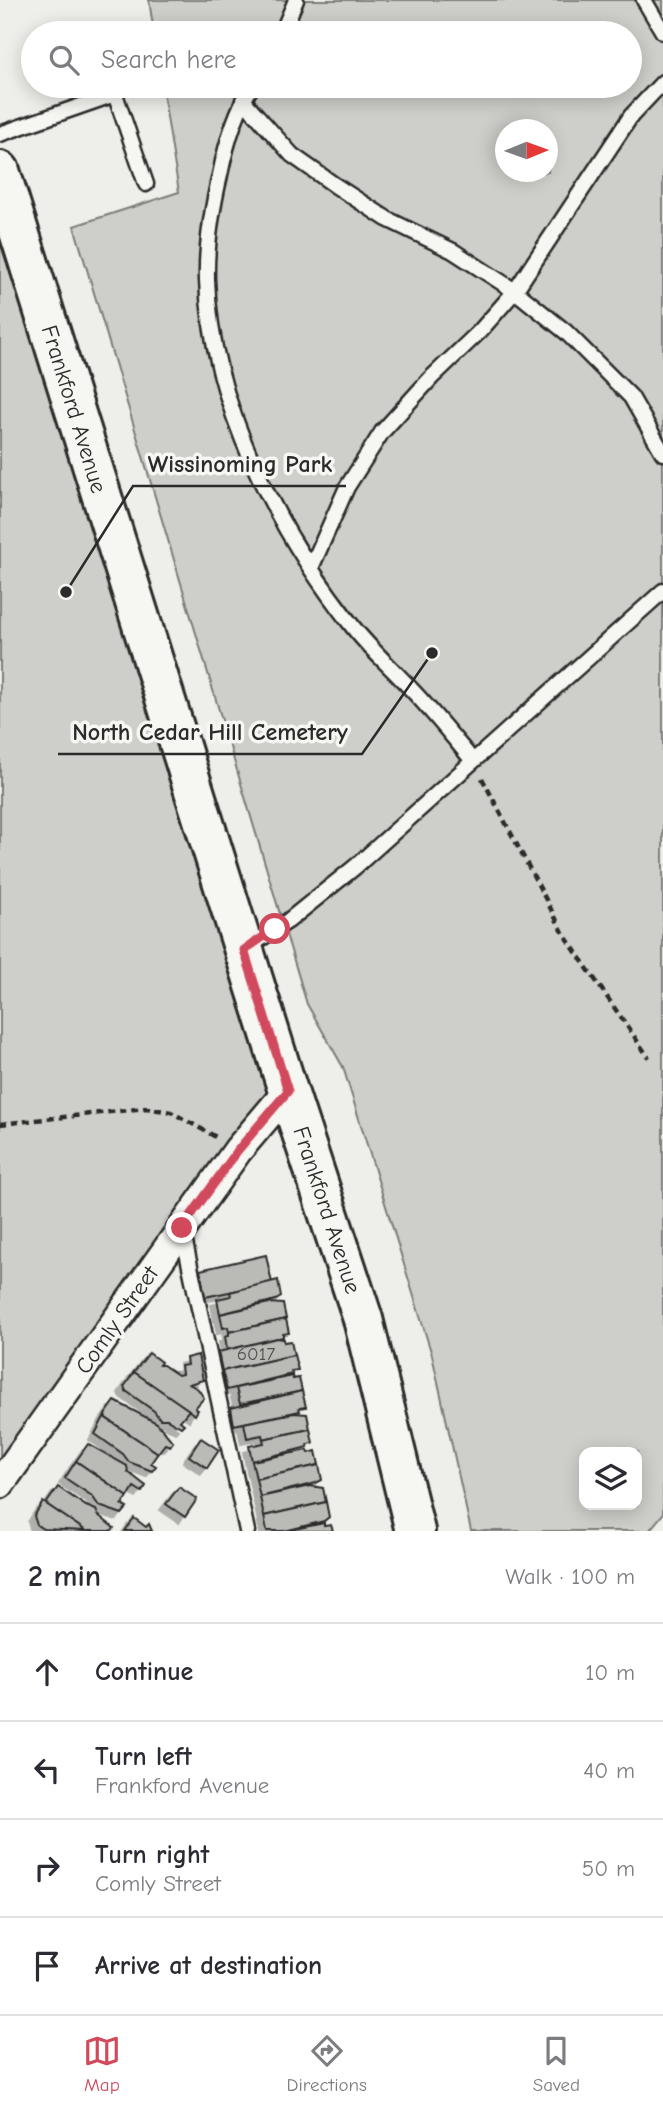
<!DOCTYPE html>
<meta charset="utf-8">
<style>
:root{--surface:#fff;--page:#f2f2f3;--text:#2b2b33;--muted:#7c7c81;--line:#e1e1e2;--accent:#d1495b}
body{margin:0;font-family:"Comic Neue",sans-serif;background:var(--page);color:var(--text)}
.controls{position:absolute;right:21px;bottom:21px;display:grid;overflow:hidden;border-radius:14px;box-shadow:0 4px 18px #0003}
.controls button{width:63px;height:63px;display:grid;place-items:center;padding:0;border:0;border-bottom:2px solid var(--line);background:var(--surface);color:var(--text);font:35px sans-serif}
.compass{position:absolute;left:495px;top:119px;width:63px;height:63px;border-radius:50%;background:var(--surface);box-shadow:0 4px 18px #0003;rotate:89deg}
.stop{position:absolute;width:21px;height:21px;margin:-16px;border:5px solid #d1495b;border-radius:50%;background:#fff}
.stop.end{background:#d1495b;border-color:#fff;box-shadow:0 2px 7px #0008}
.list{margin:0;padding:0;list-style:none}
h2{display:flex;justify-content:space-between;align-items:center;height:91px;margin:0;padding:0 28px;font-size:30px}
h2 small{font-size:23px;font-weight:400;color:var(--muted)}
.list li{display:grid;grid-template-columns:46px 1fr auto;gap:21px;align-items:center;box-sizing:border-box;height:98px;padding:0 28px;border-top:2px solid var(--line)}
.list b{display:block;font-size:26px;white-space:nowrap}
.list p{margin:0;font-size:23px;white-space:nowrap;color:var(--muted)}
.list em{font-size:23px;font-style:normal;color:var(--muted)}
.icon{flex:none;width:38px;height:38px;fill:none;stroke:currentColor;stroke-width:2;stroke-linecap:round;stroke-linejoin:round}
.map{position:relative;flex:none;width:663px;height:1531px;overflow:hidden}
.search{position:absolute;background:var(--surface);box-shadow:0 4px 18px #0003;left:21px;right:21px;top:21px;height:77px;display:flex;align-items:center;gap:18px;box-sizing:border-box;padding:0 24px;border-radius:38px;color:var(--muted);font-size:26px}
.sheet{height:483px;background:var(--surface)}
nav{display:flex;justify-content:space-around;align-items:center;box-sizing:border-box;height:98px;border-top:2px solid var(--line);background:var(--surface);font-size:19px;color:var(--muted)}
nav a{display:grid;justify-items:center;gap:4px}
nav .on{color:var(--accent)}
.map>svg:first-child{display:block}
.green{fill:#cececa;stroke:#7c7c7a;stroke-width:2;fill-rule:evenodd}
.building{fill:#babab7;stroke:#2b2b2b;stroke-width:2;filter:url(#shadow)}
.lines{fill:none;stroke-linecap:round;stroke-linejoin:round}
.service-casing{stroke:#2b2b2b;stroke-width:19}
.minor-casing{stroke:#2b2b2b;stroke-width:33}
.secondary-casing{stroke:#2b2b2b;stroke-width:44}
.path{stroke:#2b2b2b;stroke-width:4.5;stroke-dasharray:7 5;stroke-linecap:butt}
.service{stroke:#f6f6f2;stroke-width:14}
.minor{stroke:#f6f6f2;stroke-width:28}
.secondary{stroke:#f6f6f2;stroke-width:38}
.route{stroke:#d1495b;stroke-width:9}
.labels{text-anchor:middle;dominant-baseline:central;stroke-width:7;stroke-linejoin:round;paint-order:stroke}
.number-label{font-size:19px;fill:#4f4f4e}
.street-label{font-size:23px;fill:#2b2b2b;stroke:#f6f6f2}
.leader{fill:none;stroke:#2b2b2b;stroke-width:2.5}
.callout-dot{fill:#2b2b2b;stroke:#f6f6f2;stroke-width:2.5}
.callout-label{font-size:24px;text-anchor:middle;font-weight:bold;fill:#2b2b2b;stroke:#f6f6f2;stroke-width:7;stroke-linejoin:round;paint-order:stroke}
</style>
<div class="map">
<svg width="663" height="1531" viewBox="0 0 663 1531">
<defs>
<filter id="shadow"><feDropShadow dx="-6" dy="6" stdDeviation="0" flood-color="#0004"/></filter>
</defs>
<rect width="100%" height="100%" fill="#eeeeea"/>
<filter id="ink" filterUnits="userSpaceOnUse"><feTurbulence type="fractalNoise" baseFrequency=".0143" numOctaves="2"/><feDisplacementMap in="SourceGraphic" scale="14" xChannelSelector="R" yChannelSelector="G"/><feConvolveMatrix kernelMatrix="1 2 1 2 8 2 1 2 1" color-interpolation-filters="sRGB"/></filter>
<g filter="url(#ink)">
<g class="green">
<path d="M149,0H663V1514L649,1531H471L432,1355L343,1067L307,1004L74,226L179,192L162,86H630V33H154ZM505,130H548V172H505ZM584,1452H637V1505H584Z"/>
<path d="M0,171L288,1091L0,1484Z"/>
</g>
<g class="building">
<path d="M266,1255L272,1283L205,1297L200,1270Z"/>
<path d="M278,1280L281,1297L276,1300L220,1314L217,1299L231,1296L230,1292Z"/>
<path d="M269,1303L283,1304L286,1319L229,1332L228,1327L223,1328L220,1314Z"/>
<path d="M286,1319L289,1333L283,1334V1337L227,1350L225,1336L229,1335V1332Z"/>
<path d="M277,1338L284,1339V1342L291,1341L294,1355L222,1371L218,1352Z"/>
<path d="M149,1353L161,1362L159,1365H163L178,1375L182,1374L181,1366L187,1365L186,1358L198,1355L203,1380L189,1384L198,1389L204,1398L195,1408L198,1410L195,1415L134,1372Z"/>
<path d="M294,1355L298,1370L291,1371L292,1374L227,1390L222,1371Z"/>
<path d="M134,1372L189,1410L180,1421L184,1424L181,1427L167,1419H160L154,1411L126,1391L124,1387Z"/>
<path d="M292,1376L293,1379L299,1378L302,1391L240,1404L236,1388Z"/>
<path d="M302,1391L306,1407L299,1408L300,1411L234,1425L231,1408Z"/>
<path d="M115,1401L157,1423L173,1442L170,1446L165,1444L158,1453L106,1418L105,1415Z"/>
<path d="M294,1413L307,1414L310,1429L263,1439L262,1435L247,1438L244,1423Z"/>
<path d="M104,1417L158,1453L151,1463L156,1466L152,1471L129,1462L123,1454L95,1434Z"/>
<path d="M310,1429L313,1443L307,1444L308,1447L252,1461L249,1446L264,1443L263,1439Z"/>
<path d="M201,1438L219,1450L207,1468L189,1456Z"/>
<path d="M88,1444L127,1466L128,1472L146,1486L142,1492L134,1487L128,1497L76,1461Z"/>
<path d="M308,1450L309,1453L316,1451L319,1465L256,1479L252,1461Z"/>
<path d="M76,1461L128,1497L122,1505L127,1508L122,1514L99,1506L92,1496L65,1478Z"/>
<path d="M319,1465L322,1480L316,1483L260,1497L256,1479Z"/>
<path d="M310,1486L323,1488L326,1502L264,1516L260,1497Z"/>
<path d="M58,1487L86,1506L96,1510L98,1515L114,1528L112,1531H86L46,1504Z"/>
<path d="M179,1487L197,1499L185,1517L166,1504Z"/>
<path d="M43,1502L46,1504L86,1531L43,1529L37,1525L34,1516Z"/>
<path d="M326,1502L329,1517L324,1521L285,1531H267L264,1516Z"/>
<path d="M134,1518L146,1527L149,1524L152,1531H125Z"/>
<path d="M324,1523V1526L331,1525L333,1531H285Z"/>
</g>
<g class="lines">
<defs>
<g id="service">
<path d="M644,0L663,32"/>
<path d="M282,33L296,0"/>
<path d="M252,86C235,112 226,145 220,175C212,209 206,245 207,280C211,404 278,532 353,627C370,649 392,668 411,689C433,712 453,737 473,761"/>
<path d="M243,100L292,155L336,186L387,219L453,251L515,291L566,332L631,397L663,453"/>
<path d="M0,134L115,94L146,184"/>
<path d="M311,568L347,487L382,432L431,378L480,331L515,291L631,116L663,82"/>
<path d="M245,949L288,921L355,867L663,591"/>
<path d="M182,1229L247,1531"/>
</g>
<path id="minor" d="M0,1484L238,1150L288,1091"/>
<path id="secondary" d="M0,171L288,1091L363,1319L415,1531"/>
</defs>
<use href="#service" class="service-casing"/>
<use href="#minor" class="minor-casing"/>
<use href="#secondary" class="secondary-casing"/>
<g class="path">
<path d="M482,778L565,936L649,1058"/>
<path d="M0,1124L146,1108L171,1112L216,1137"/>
</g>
<use href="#service" class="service"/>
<use href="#minor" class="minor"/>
<use href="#secondary" class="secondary"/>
</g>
</g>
<g class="lines" filter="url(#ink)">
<path class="route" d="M182,1228L238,1150L288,1091L244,950L275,929"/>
</g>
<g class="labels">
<g class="number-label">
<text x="256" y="1354">6017</text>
</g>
<g class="street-label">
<text transform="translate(74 409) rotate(73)">Frankford Avenue</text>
<text transform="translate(327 1210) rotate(72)">Frankford Avenue</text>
<text transform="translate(117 1320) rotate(-55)">Comly Street</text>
</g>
</g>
<path class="leader" d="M66 592L133 486H346M432 653L362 754H58"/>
<g class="callout-dot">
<circle cx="66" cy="592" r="7"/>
<circle cx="432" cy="653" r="7"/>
</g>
<g class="callout-label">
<text x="240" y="472">Wissinoming Park</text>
<text x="210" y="740">North Cedar Hill Cemetery</text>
</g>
</svg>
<div class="controls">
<button><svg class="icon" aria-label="layers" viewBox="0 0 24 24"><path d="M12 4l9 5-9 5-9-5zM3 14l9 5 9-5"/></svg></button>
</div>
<svg class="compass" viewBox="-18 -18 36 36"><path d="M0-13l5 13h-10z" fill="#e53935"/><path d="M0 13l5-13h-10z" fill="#7c7c81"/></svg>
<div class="stop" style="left:275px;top:929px"></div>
<div class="stop end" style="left:182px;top:1228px"></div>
<div class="search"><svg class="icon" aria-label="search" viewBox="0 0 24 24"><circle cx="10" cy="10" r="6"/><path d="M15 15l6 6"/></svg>Search here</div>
</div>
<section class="sheet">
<h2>2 min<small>Walk · 100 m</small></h2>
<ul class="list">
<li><svg class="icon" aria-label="ahead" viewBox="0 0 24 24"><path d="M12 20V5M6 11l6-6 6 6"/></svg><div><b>Continue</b></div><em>10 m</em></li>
<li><svg class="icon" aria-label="left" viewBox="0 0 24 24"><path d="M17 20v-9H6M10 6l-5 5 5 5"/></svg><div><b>Turn left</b><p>Frankford Avenue</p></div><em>40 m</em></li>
<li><svg class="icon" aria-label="right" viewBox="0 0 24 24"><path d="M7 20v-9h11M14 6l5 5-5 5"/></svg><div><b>Turn right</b><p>Comly Street</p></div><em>50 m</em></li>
<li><svg class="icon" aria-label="arrive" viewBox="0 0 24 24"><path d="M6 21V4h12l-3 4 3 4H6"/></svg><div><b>Arrive at destination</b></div></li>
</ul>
</section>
<nav>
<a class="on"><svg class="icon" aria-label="map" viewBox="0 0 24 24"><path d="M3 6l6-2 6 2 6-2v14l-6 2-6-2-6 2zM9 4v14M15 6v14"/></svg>Map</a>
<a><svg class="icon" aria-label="directions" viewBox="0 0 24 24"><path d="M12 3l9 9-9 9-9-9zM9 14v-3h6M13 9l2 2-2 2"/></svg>Directions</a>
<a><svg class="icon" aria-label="saved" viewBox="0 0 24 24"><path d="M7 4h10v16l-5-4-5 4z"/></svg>Saved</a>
</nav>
